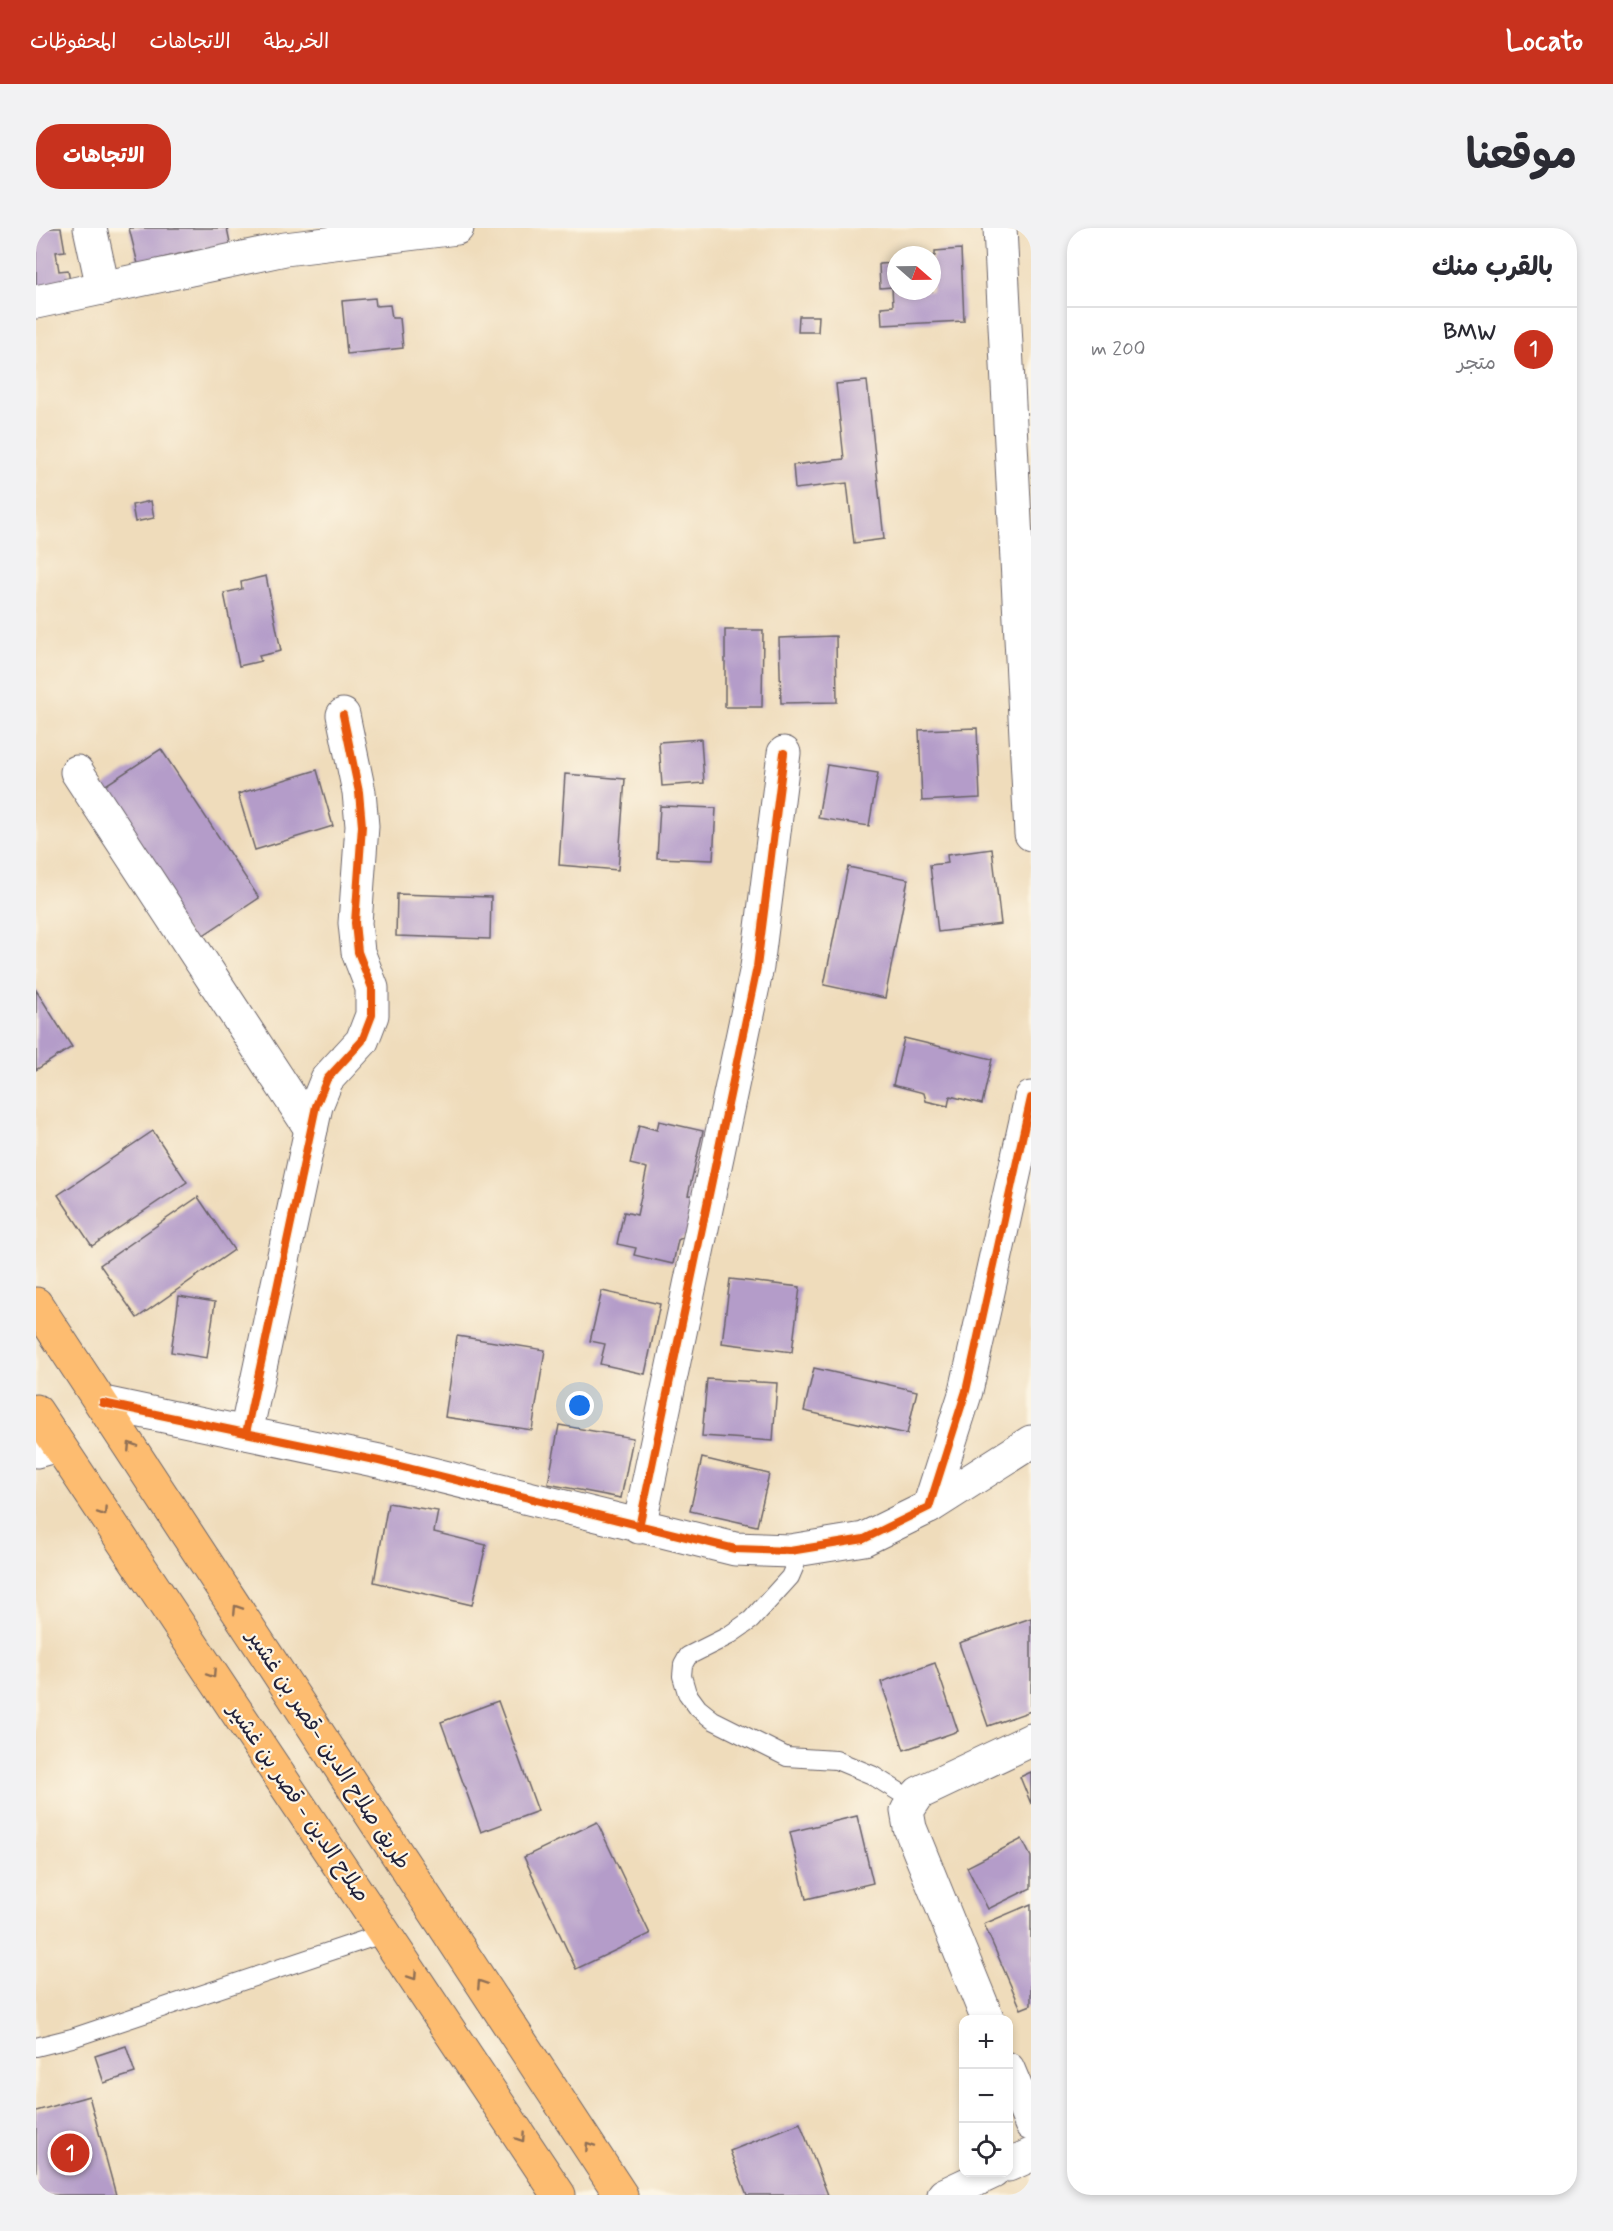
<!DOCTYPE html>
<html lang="ar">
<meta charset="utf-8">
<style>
:root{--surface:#fff;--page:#f2f2f3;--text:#2b2b33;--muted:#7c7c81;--line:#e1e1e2;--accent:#c8321e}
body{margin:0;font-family:Mynerve,"Playpen Sans Arabic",sans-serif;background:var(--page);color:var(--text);direction:rtl}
.controls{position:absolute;right:18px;bottom:18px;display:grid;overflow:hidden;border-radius:12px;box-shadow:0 3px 9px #0003}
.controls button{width:54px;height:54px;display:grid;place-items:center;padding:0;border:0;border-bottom:2px solid var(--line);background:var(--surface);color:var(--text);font:30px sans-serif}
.compass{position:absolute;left:851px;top:18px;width:54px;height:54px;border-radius:50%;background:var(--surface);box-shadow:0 3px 9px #0003;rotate:110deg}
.you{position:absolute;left:544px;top:1178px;width:21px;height:21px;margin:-15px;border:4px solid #fff;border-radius:50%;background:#1a73e8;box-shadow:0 0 0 9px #1a73e833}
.badge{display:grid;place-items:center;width:39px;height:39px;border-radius:50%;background:var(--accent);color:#fff;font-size:20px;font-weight:700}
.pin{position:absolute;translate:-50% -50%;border:3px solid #fff;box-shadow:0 2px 6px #0006}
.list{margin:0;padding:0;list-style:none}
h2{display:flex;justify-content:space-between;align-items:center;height:78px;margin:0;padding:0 24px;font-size:26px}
h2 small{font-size:20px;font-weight:400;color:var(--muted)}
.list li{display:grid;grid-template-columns:39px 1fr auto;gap:18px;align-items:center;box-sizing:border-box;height:84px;padding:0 24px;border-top:2px solid var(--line)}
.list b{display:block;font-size:22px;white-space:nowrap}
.list p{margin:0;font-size:20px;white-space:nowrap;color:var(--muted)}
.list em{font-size:20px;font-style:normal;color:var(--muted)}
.icon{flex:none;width:33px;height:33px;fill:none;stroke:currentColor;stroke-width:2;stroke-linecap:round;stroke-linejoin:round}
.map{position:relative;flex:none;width:995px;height:1967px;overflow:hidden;direction:ltr;border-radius:24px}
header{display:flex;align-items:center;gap:36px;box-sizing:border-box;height:84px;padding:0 30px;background:var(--accent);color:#fff}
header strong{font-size:28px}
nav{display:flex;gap:33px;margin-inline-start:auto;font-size:21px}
.intro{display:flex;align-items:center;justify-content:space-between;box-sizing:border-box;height:144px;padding:0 36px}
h1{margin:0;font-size:42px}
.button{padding:15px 27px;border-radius:24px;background:var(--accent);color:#fff;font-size:21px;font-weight:700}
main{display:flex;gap:36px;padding:0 36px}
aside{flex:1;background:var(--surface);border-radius:24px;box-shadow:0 3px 9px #0003}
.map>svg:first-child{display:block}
.building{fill:#b49cc9}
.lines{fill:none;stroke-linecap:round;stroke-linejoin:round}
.service-casing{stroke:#6a6368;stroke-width:20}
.minor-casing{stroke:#6a6368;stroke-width:35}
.trunk-casing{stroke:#6a6368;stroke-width:35}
.service{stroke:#fff;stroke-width:18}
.minor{stroke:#fff;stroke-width:33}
.trunk{stroke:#fdbc6f;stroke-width:33}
.cycleway-casing{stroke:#fcf5e5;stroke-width:11}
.cycleway{stroke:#e8590c;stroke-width:8}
.oneway{stroke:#906f55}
.labels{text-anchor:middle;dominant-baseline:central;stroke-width:4.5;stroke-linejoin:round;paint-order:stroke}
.street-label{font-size:22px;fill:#22223b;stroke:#fcf5e5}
</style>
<header>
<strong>Locato</strong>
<nav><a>الخريطة</a><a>الاتجاهات</a><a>المحفوظات</a></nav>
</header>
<div class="intro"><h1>موقعنا</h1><a class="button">الاتجاهات</a></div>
<main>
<aside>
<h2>بالقرب منك<small></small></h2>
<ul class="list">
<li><span class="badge">1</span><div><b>BMW</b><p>متجر</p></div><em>200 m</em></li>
</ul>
</aside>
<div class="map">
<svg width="995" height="1967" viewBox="0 0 995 1967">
<rect width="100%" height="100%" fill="#fcf5e5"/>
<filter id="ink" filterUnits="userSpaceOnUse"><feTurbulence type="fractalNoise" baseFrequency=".0167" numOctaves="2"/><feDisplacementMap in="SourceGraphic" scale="12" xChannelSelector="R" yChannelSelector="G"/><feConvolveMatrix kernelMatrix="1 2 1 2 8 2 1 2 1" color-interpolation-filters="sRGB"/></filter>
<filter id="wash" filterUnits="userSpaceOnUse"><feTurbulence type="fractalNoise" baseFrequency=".008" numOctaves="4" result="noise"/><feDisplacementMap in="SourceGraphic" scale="24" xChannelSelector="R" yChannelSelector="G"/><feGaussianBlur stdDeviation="1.35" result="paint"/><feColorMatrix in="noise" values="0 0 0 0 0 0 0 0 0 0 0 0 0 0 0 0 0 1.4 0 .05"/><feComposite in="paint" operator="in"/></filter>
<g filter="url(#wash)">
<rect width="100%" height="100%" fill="#efdcbb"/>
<g id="blocks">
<g class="building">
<path d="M0,0H25L29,23L20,24L23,43L32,42L34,54L0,60Z"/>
<path d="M93,0H191L195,19L157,28L156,23L102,36Z"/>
<path d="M925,21L928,93L846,97L845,79L857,78L856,59L844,60L843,36L860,35V63H896V28H899V23Z"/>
<path d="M339,70L340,78L354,77L356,90H364L367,120L311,126L306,73Z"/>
<path d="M763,88H783L782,104H762Z"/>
<path d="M831,153L848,311L818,315L811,255L759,261L757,237L808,231L800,156Z"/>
<path d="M115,273L118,290L99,294L96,277Z"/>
<path d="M230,348L245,423L223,428L225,433L203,438L188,365L206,361L205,354Z"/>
<path d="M689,402H727L726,479H689Z"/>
<path d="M800,408L801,474L745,475L743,410Z"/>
<path d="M941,500L944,570L886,573L883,502Z"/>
<path d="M665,511L668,555L626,558L623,514Z"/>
<path d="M125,521L223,670L157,714L59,564Z"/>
<path d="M791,537L842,545L833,598L782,590Z"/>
<path d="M281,542L297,598L219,622L202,566Z"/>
<path d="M529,546L589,551L582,642L523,637Z"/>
<path d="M624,578L680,580L677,632L621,630Z"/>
<path d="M956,621L965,696L902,704L894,637L912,635L911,627Z"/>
<path d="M812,639L872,651L849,770L788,757Z"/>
<path d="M361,666L455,669L454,711L360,708Z"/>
<path d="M0,762L36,819L0,842Z"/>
<path d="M868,810L956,831L946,876L914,868L912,878L890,873L888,865L857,857Z"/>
<path d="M623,893L667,903L652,967L660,968L651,1007L642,1012L637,1036L598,1027L600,1020L581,1016L588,984L601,987L611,940L594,936L603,897L621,902Z"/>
<path d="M117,903L151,954L56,1018L22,967Z"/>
<path d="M162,969L198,1022L101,1090L64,1037Z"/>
<path d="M694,1051L764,1059L756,1124L686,1115Z"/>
<path d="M566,1063L624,1076L609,1146L564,1136L569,1116L554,1113Z"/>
<path d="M143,1068L179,1074L171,1130L135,1124Z"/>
<path d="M421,1108L509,1122L496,1202L409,1189Z"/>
<path d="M778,1140L881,1163L871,1206L768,1183Z"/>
<path d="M671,1151L741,1155L737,1213L666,1208Z"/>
<path d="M523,1197L597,1210L585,1270L512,1256Z"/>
<path d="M666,1230L733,1246L721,1298L654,1283Z"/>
<path d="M352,1275L402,1283L398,1304L450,1317L436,1377L338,1354Z"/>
<path d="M995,1390V1483L952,1498L923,1415Z"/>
<path d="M899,1435L922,1503L868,1522L845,1454Z"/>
<path d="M462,1473L502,1583L445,1604L405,1494Z"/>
<path d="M995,1544V1576L984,1549Z"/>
<path d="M821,1588L837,1655L770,1671L754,1604Z"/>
<path d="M561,1594L614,1706L540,1741L488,1629Z"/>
<path d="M986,1611L995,1629V1660L952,1681L931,1639Z"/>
<path d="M995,1676V1777L985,1781L948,1696Z"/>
<path d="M90,1818L99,1845L68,1855L59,1828Z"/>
<path d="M53,1868L80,1967H0V1883Z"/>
<path d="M764,1895L792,1967H711L694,1923Z"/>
</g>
</g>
</g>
<g filter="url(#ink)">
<use href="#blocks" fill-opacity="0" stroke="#6a6368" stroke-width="1.5"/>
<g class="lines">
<defs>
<g id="service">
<path d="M766,1321L754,1349L715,1392L692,1408L652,1428L647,1437L646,1448L651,1465L662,1480L677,1492L751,1529L800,1532L836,1547L876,1572"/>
<path d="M0,1819L36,1810L349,1705"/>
</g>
<g id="minor">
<path d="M54,0L67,60"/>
<path d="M964,0L995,606"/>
<path d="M0,74L249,21L421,0"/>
<path d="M41,544L275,901"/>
<path d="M67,1175L343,1233L699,1321L754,1323L828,1311L893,1279L930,1163L995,870"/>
<path d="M210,1205L280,878L291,851L326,813L336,787V760L322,724L319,695L326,598L323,564L307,487"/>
<path d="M0,1223L22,1217"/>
<path d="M893,1279L995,1214"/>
<path d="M603,1299L721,739L748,525"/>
<path d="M952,1792L874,1600L871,1583L883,1565L995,1512"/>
<path d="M972,1841L995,1896"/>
<path d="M972,1937L995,1927"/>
<path d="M908,1967L957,1944"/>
</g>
<g id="trunk">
<path d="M0,1076L585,1967"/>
<path d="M0,1183L523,1967"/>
</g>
</defs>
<use href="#service" class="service-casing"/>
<use href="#minor" class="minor-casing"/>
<use href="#trunk" class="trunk-casing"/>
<use href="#service" class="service"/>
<use href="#minor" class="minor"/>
<use href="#trunk" class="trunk"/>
<defs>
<g id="cycleway">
<path d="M67,1175L343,1233L699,1321L754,1323L828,1311L893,1279L930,1163L995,870"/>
<path d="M210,1205L280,878L291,851L326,813L336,787V760L322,724L319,695L326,598L323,564L307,487"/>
<path d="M603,1299L721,739L748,525"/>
</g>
</defs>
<use href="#cycleway" class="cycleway-casing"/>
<use href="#cycleway" class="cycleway"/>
</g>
<defs><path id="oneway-chevron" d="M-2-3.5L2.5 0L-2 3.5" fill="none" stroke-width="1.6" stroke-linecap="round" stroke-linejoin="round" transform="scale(1.5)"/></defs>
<g class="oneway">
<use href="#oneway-chevron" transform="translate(95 1218) rotate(-123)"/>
<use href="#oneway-chevron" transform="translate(67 1284) rotate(56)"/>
<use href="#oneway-chevron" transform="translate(201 1381) rotate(-123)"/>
<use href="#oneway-chevron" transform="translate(176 1446) rotate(56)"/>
<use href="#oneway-chevron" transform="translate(377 1748) rotate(56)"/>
<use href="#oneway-chevron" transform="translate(445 1756) rotate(-123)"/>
<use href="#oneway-chevron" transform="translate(485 1910) rotate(56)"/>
<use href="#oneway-chevron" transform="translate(553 1918) rotate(-124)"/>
</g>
</g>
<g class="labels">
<g class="street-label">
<text transform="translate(292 1522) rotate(57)">طريق صلاح الدين -قصر بن غشير</text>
<text transform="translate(262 1575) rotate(56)">صلاح الدين - قصر بن غشير</text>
</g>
</g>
</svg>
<div class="controls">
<button>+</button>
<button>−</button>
<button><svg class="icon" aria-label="locate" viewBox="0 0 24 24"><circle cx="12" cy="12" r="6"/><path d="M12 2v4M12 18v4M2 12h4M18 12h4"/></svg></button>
</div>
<svg class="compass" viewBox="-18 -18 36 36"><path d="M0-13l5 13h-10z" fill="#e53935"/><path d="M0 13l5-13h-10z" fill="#7c7c81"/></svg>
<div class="you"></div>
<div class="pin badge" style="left:34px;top:1925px">1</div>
</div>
</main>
